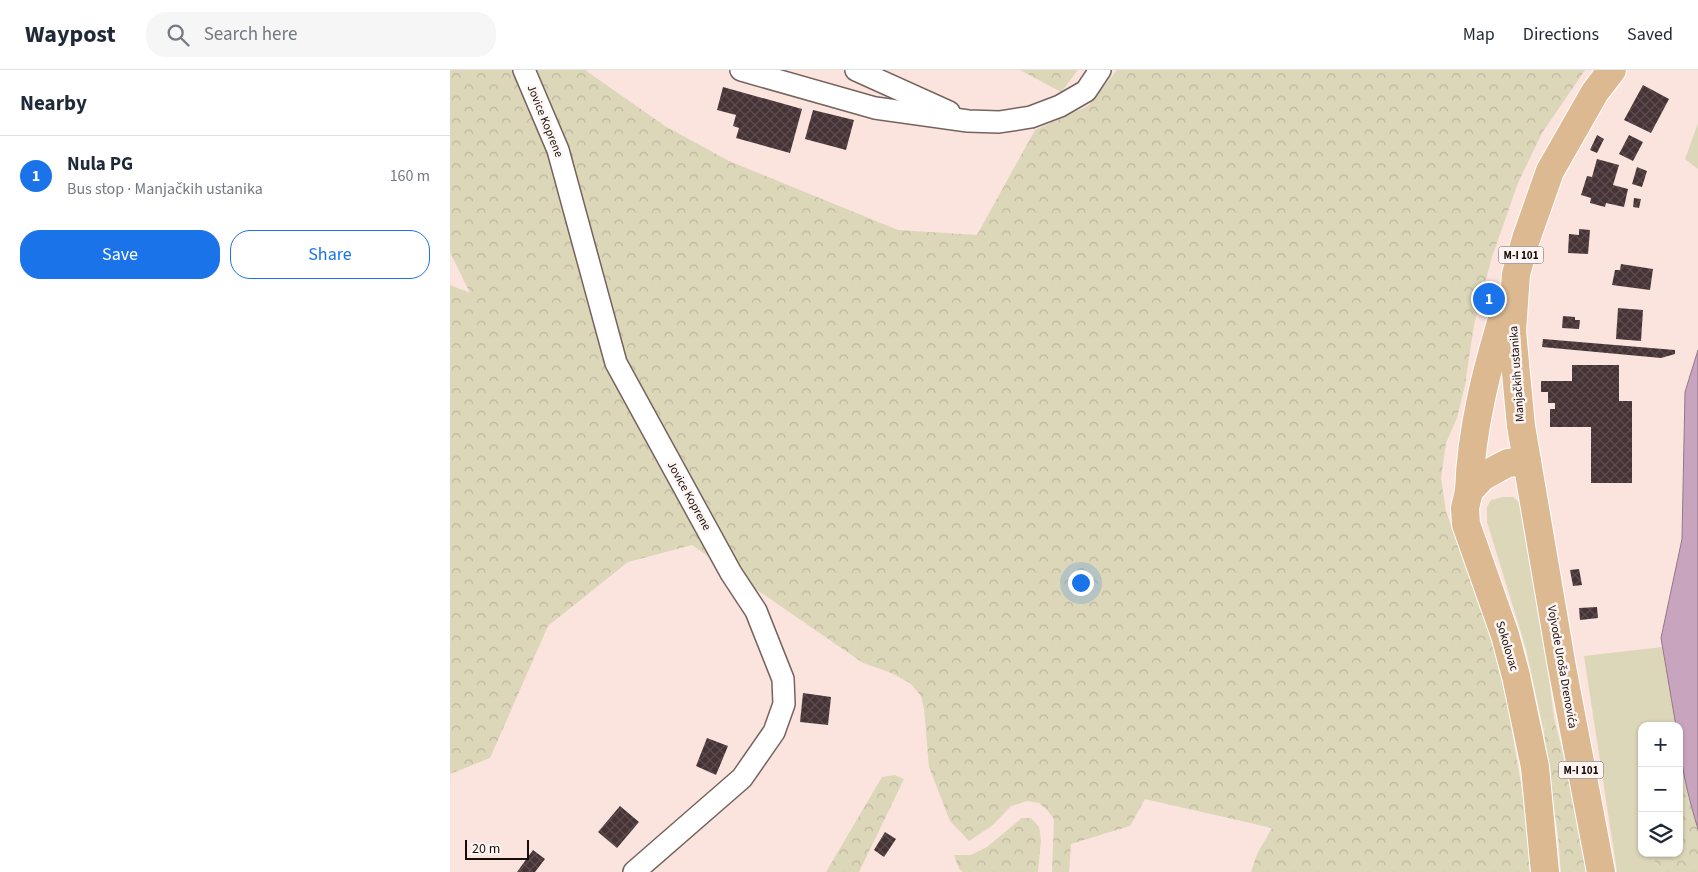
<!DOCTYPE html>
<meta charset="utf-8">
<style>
:root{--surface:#fff;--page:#f6f6f7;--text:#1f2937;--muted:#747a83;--line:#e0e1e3;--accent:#1a73e8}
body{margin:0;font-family:"Source Sans 3",sans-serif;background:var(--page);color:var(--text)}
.controls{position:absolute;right:15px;bottom:15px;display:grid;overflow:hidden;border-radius:10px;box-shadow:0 1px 4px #0004}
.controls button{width:45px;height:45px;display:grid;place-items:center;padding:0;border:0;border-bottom:1px solid var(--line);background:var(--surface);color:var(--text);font:25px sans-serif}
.scale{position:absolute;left:15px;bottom:12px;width:64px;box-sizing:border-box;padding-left:5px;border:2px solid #140d0b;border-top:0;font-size:14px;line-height:18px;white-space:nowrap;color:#140d0b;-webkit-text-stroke:4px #fef5f2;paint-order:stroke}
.you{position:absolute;left:630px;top:512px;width:18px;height:18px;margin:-12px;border:4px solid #fff;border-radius:50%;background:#1a73e8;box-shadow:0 0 0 8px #1a73e833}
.badge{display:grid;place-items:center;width:32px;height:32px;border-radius:50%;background:var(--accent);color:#fff;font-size:16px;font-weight:700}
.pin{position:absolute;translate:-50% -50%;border:2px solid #fff;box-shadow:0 1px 5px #0006}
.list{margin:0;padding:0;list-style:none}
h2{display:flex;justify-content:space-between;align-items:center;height:65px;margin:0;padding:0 20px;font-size:21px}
h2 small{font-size:16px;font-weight:400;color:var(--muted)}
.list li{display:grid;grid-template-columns:32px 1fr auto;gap:15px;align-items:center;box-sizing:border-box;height:80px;padding:0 20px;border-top:1px solid var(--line)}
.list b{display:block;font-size:19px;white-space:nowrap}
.list p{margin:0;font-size:16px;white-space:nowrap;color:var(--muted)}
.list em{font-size:16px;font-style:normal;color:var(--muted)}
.actions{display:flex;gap:10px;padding:15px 20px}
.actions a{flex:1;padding:11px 0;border:1px solid var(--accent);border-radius:20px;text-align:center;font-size:18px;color:var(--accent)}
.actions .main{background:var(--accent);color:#fff}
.icon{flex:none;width:28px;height:28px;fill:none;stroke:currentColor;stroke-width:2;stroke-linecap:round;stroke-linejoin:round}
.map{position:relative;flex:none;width:1248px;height:802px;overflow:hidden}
header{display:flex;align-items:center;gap:30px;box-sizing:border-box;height:70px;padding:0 25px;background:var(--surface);border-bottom:1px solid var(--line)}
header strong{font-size:24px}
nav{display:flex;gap:28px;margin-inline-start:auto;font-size:18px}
.search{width:350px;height:45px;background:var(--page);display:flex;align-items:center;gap:12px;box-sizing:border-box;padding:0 18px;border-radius:20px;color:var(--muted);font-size:19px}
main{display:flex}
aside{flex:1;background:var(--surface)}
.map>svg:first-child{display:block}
.grass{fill:#dcd7b9}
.forest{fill:url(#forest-crowns)}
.water{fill:#c9a4bf;stroke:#937789}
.building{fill:url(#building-cross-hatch)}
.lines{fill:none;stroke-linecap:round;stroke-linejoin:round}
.minor-casing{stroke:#77635d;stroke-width:24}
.major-casing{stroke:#fff;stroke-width:30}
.minor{stroke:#fff;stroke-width:21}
.major{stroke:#dcb991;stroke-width:28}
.labels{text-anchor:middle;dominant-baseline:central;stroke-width:5;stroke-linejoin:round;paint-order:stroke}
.shield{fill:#fef5f2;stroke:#5a5350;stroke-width:1}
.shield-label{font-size:11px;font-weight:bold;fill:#140d0b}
.street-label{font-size:12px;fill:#140d0b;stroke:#fef5f2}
</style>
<header>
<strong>Waypost</strong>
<div class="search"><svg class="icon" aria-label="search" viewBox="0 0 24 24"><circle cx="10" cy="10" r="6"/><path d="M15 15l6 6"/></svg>Search here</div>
<nav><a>Map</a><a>Directions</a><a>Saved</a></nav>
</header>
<main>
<aside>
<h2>Nearby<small></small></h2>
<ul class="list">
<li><span class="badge">1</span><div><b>Nula PG</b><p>Bus stop · Manjačkih ustanika</p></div><em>160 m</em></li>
</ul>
<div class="actions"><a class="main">Save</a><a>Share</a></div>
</aside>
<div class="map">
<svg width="1248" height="802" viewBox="0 0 1248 802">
<defs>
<pattern id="forest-crowns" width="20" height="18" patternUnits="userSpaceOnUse" patternTransform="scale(1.25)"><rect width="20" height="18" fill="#dcd7b9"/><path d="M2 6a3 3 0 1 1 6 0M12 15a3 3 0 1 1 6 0" fill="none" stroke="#bcb79e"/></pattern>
<pattern id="building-cross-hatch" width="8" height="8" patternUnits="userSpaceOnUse" patternTransform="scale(1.25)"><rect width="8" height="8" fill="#463336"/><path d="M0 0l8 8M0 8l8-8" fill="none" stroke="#5d4d50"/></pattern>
</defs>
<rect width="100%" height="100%" fill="#fbe4dd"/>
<g class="grass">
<path d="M1248,53V99L1235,89Z"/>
<path d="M1053,427H1063L1070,433L1073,452L1096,585L1104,648L1096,650L1094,662L1076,579L1037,452V437L1041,430Z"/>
<path d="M1212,577L1226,656H1192V701L1190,702L1192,783H1199L1213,802H1167L1134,586Z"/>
</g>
<g class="forest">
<path d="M0,0H135L215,56L279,91L448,160L527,165L585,60L638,36L667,0H1135L1092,63L1068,113L1042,187L1024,255L1015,315L1007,348L996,373L991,408L996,442L1032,533L1057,632L1076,743L1080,802H801L807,784L822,758L695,729L680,756L621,774L619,802H602L604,749L597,740L589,733L577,731L561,736L543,755L519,771L500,751L479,697L474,639L471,626L460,613L439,602L413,593L242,475L178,492L98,556L40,688L0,704V215L20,223L0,182Z"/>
<path d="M570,0H628L611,22Z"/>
<path d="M1104,648L1117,699L1138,802H1111L1108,766L1094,662L1096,650Z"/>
<path d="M1229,692H1232L1239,729L1248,759V802H1213L1199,783H1229Z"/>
<path d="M445,705L454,709L409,802H376L432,707Z"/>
<path d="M572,748H581L589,757L591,770L588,802H513L509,799L504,785H521L537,777Z"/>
</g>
<path class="water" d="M1248,280V759C1238,726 1229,691 1229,656H1226L1211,568L1232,469L1235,322Z"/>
<g class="building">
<path d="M1193,15L1219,29L1201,63L1174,50Z"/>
<path d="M273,17L352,39L340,83L286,68L289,58L283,56L286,45L267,40Z"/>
<path d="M363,40L404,50L396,80L355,69Z"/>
<path d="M1147,65L1154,69L1147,83L1140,80Z"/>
<path d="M1179,65L1193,72L1183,91L1169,84Z"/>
<path d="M1147,89L1169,95L1163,115L1178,119L1174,137L1156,133L1155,137L1140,133L1141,128L1131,125L1137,106L1142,107Z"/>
<path d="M1187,97L1197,101L1192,117L1182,114Z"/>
<path d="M1184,128L1191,129L1189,138L1183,137Z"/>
<path d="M1129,159L1140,160L1138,184L1118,183L1119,164L1129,165Z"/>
<path d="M1171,194L1203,199L1200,220L1162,215L1165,200H1170Z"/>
<path d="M1168,238L1193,240L1191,271L1166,269Z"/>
<path d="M1113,246L1125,247V250H1130L1129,259L1112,258Z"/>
<path d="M1093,269L1225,280V284L1211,288L1092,277Z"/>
<path d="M1122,295H1169V331H1182V413H1141V357H1100V339H1105V333H1098V322H1091V311H1122Z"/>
<path d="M1129,499L1132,515L1123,516L1120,500Z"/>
<path d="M1147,537L1148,548L1130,550L1129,538Z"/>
<path d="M353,623L381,627L378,655L350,652Z"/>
<path d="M257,668L278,676L266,705L246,696Z"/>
<path d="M170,736L189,752L167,778L148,762Z"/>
<path d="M435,762L446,769L434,787L424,780Z"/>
<path d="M83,780L95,789L85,802H67Z"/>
</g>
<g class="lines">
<defs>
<g id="minor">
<path d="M74,0L108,80L166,293L281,503L306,541L333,609L334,634L324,662L292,708L184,802"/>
<path d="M291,0L425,38L518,51L549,52L581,47L610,36L636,21L650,0"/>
<path d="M406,0L499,42"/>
</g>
<g id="major">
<path d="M1077,391L1058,393L1050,397L1032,407L1019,421L1015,438L1016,454L1055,565L1066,606L1085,697L1095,802"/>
<path d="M1019,421C1021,359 1037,298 1055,239"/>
<path d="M1151,802L1112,597L1071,356L1062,261L1066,204L1076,169L1100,101L1145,22L1162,0"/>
</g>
</defs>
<use href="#minor" class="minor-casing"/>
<use href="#major" class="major-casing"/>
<use href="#minor" class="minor"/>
<use href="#major" class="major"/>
</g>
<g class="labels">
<g class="shield">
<rect x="1048.5" y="176.5" width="45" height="17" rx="4"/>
<rect x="1108.5" y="691.5" width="45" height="17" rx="4"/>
</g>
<g class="shield-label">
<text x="1071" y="185">M-I 101</text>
<text x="1131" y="700">M-I 101</text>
</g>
<g class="street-label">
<text transform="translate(95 51) rotate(68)">Jovice Koprene</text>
<text transform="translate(1067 304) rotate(-94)">Manjačkih ustanika</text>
<text transform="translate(239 426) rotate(61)">Jovice Koprene</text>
<text transform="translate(1057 576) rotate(73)">Sokolovac</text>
<text transform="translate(1112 597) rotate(80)">Vojvode Uroša Drenovića</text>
</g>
</g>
</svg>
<div class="controls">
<button>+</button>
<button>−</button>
<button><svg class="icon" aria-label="layers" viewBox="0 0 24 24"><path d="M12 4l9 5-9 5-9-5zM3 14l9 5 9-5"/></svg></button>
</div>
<div class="scale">20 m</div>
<div class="you"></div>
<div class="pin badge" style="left:1039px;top:229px">1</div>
</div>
</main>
